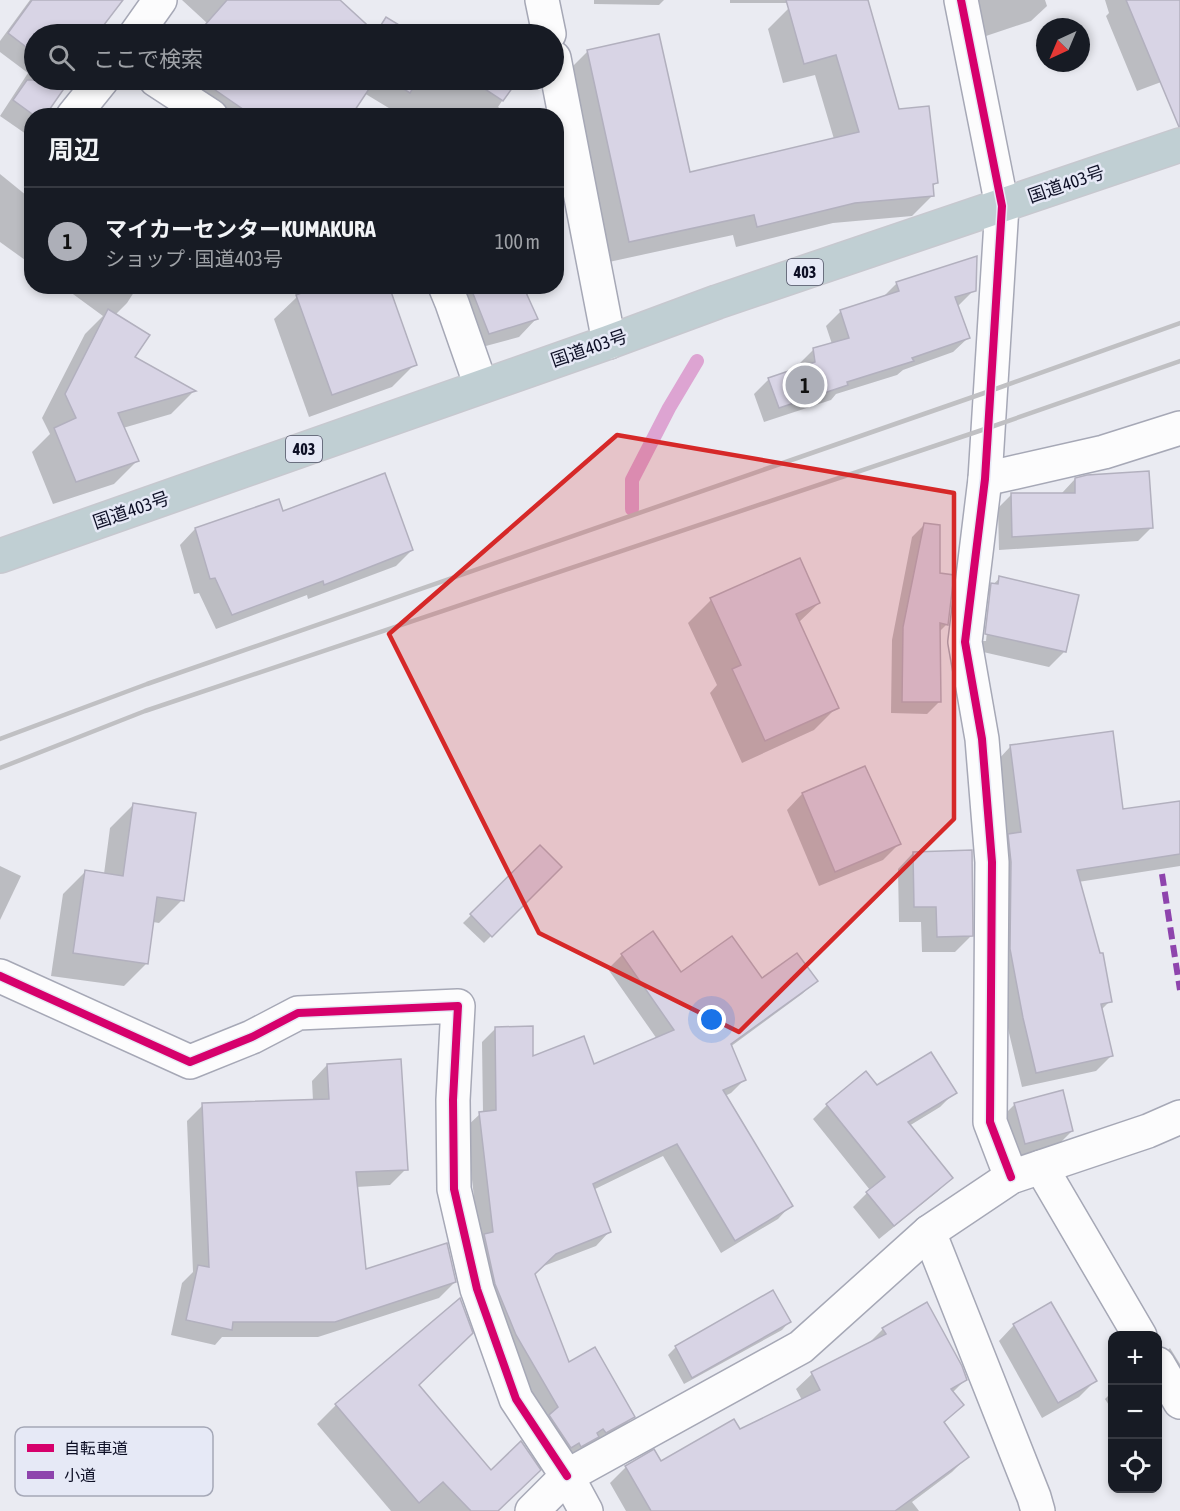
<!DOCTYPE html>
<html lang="ja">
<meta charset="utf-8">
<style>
:root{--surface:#171b24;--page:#242831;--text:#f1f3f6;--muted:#9ea1a6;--line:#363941;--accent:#adafb8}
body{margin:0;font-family:"Asap Condensed","Noto Sans JP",sans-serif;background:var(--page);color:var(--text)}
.controls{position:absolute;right:18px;bottom:18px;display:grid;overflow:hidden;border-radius:12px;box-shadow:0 3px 9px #0003}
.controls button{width:54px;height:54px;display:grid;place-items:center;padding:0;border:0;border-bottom:2px solid var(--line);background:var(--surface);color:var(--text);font:30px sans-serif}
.compass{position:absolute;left:1036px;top:18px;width:54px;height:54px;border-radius:50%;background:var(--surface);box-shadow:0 3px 9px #0003;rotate:224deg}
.you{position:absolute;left:712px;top:1020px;width:21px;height:21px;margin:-15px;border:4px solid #fff;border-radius:50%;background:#1a73e8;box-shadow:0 0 0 9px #1a73e833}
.badge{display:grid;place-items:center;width:39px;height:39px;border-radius:50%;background:var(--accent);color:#111;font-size:20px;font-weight:700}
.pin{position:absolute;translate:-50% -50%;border:3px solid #fff;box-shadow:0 2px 6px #0006}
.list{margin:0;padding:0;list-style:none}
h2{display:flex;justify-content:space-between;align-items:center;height:78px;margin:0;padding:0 24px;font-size:26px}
h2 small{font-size:20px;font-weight:400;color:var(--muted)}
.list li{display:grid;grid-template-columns:39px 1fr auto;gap:18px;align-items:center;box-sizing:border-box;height:108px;padding:0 24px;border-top:2px solid var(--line)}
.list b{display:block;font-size:22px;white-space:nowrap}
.list p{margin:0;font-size:20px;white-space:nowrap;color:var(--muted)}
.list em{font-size:20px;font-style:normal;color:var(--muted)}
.icon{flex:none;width:33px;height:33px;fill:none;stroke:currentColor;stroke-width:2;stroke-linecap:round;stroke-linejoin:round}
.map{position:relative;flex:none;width:1180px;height:1511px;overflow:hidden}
.search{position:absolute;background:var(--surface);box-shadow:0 3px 9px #0003;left:24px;top:24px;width:540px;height:66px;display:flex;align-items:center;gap:15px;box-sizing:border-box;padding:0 21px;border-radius:33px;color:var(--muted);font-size:22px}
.panel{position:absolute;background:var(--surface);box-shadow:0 3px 9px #0003;left:24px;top:108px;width:540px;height:186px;border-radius:24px}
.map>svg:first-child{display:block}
.shadow{fill:#0003;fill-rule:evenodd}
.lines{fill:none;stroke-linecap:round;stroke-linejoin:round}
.stream{stroke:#dda4d2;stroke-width:14}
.building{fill:#d8d4e5;stroke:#b2b0be;stroke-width:1.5}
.minor-casing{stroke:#a6a8b6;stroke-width:36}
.highway-casing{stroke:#c7c8cf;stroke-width:36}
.minor{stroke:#fcfcfd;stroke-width:33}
.highway{stroke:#c0cfd3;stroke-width:33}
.rail{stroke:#c0c0c3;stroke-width:4.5}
.quiet{stroke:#8e44ad;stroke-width:6;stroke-dasharray:12 6;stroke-linecap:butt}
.cycleway-casing{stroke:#e6e9f6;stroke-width:11}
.cycleway{stroke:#d6006c;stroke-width:8}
.marked{fill:#d62828;fill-opacity:0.2;stroke:#d62828;stroke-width:4.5;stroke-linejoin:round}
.labels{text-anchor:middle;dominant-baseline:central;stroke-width:5;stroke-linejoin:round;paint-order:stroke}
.shield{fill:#e6e9f6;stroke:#4e5064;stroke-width:1.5}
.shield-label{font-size:16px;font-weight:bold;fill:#0d0f25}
.street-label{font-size:18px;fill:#0d0f25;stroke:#e6e9f6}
.key{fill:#e6e9f6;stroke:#a5a8b7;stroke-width:1.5}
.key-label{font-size:16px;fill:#0d0f25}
</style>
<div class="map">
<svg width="1180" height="1511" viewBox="0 0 1180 1511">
<rect width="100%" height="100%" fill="#eaebf2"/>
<g class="shadow">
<path d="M30,0H121L95,34H34V80H71L62,89L43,116H32V129L26,134L0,116L28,73L0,52V41Z"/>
<path d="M182,0H338L373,32L386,19L411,34H197L207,23Z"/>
<path d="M594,0H664L659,5L594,4Z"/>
<path d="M730,0H867L898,111L936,183L932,187L933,195L912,216L833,223L736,247L733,235L609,262L567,72L588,51L689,174L834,139L815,75L783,83L768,29L789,8L805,3H730Z"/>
<path d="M971,0H1045L1047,6L1031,21L983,37Z"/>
<path d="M1105,0H1180V75L1137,91L1106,16L1109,13Z"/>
<path d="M472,30L479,34H467Z"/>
<path d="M159,80H516L498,107L511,116H402L364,93L349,116H201Z"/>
<path d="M0,174L32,200V265L0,242Z"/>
<path d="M897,283L974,290L959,305L957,306L968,338L953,352L903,370L897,375L836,394L831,400L764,422L754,394L769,379L799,369L798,365L813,350L832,344L826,326L841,311L882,298Z"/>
<path d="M62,286H138L127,303L115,315L133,358L193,392L171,414L123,428L137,461L114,484L53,504L32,452L50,434L42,418L85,334L103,316Z"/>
<path d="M325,286L415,364L392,387L309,417L274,319L297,297Z"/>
<path d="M465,286H533L526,297L536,319L519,337L471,350L453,304L467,288Z"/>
<path d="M1075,479L1151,528L1138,541L999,550L998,508L1011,495L1062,494V493Z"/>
<path d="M282,513L412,550L396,566L308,599L307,595L216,629L199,593L194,594L180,545L195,529Z"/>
<path d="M924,525L939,574L947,624L939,632V702L927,714L891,713L892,640L912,537Z"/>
<path d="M1000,578L1064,652L1049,667L970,649L976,600ZM988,593H991L986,641H983Z"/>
<path d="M711,600L819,603L798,623L837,707L814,730L742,763L710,693L717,685L688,623Z"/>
<path d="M1010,747L1122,811L1180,802V866L1078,882L1110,1001L1101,1010L1111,1056L1096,1071L1022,1087L1009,1033L996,965V762Z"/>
<path d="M802,794L899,844L883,860L819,886L787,810Z"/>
<path d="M133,805L182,900L159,923L153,922L147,963L124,986L51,976L63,894L86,871L104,874L110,828Z"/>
<path d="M540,847L560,867L484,943L463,923Z"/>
<path d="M913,853L971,936L955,952H922L921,922H899L898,869Z"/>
<path d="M0,866L21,876L0,920Z"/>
<path d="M652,934L681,974L762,980L816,981L802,994L730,1047L744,1080L731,1093L725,1096L791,1205L778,1219L721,1253L663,1156L593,1190L609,1232L596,1246L541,1267L533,1275L568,1364L633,1417L620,1430L592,1446L590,1443L583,1450L567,1460L503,1349L479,1241L466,1127L480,1114L483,1113L482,1042L496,1028L531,1059L593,1066L657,1039L608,969L622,955Z"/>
<path d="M327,1065L406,1169L390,1185L356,1187L365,1271L455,1282L439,1298L318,1337H222L215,1345L171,1335L182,1283L193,1272L187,1121L203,1105L313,1101L312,1081Z"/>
<path d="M877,1087L955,1092L940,1107L909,1126L951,1178L937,1192L879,1239L853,1207L870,1190L813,1119L827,1105Z"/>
<path d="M1015,1104L1072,1131L1056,1147L1009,1159L999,1120Z"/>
<path d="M789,1322L782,1330L684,1384L668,1355L676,1347Z"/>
<path d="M1014,1325L1095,1381L1079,1397L1042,1418L999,1341Z"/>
<path d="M883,1329L966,1379L952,1393L962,1405L943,1424L967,1457L952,1472L912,1502L919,1511H626L610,1483L626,1467L660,1463L740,1431L802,1400L796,1389L812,1374L867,1345Z"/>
<path d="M1170,1348L1180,1364V1390L1160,1409L1158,1405V1360Z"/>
<path d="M417,1385L497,1511H391L317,1424L336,1405Z"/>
<path d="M1112,1392V1410L1105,1399Z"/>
</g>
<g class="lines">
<path class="stream" d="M632,509V480L669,408L697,361"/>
</g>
<g class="building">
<path d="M32,0H123L97,34H34V53L8,33Z"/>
<path d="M227,0H340L376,33L386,17L414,34H197Z"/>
<path d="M786,0H868L899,109L929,106L938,183L933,184L934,196L855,203L757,227L754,215L629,242L587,50L659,34L690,172L859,132L836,55L804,64Z"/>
<path d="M1126,0H1180V127H1179Z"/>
<path d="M27,80H70L45,116H35L13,100Z"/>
<path d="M196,80H375L351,116H253L202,81L200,83Z"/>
<path d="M389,80H418L410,93Z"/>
<path d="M471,80H518L503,101Z"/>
<path d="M977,256L976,291L955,297L970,338L912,358L914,361L847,382L848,385L779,408L768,378L815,362L813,348L849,338L840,310L899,291L896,282Z"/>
<path d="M320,286H389L417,365L332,395L296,295Z"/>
<path d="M470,286H523L538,319L489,334Z"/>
<path d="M108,309L150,335L135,357L196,391L118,413L139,461L76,482L54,428L76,418L65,394Z"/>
<path d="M1149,471L1153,528L1012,537L1011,493H1075V478L1087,475Z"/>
<path d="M385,473L413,550L324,585L323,581L232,615L215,578L210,579L195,528L279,499L283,511Z"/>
<path d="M924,523L940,525V573L954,575L948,625L940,623L941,702H902L903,627Z"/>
<path d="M800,558L820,603L796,614L839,708L765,741L732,669L741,665L710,598Z"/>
<path d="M999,576L1079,595L1066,652L985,634L991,583L998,584Z"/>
<path d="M1113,731L1123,809L1180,801V854L1077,870L1100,953H1103L1112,1002L1101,1004L1113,1056L1036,1073L1023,1018L1010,949L1011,862L1008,834L1021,832L1010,745Z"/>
<path d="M865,766L901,844L835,872L802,793Z"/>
<path d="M133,803L196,813L184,901L157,897L148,964L73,953L85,870L123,876Z"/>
<path d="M540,845L562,867L492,937L470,914Z"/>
<path d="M972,850L973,936L937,937L936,907H914L913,852Z"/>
<path d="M653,931L681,972L732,936L762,978L797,953L818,981L731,1044L746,1080L723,1090L793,1206L735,1241L677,1144L593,1184L611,1232L556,1254L535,1274L569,1362L595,1347L635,1417L606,1433L603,1429L597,1433L599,1437L581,1447L579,1443L571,1448L549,1415L558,1407L516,1335L495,1284L484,1234L493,1232L479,1112L496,1110L495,1027L533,1026V1056L584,1036L594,1064L674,1030L621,954Z"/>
<path d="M931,1052L957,1093L908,1122L953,1178L894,1226L866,1192L885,1177L826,1104L866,1071L877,1085Z"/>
<path d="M401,1059L408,1170L356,1172L366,1269L447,1243L456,1282L335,1322H233L232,1330L186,1320L198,1265L209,1267L202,1103L329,1099L327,1064Z"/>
<path d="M1063,1090L1073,1131L1025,1144L1014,1103Z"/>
<path d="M773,1290L791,1322L692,1378L675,1346Z"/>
<path d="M460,1298L473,1333L419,1385L491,1470L521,1441L541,1470L498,1511H471L443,1482L419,1503L335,1404Z"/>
<path d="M927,1302L962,1366L967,1380L951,1389L964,1405L944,1422L969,1457L895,1511H651L625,1466L654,1449L661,1461L734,1419L740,1429L820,1390L811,1372L886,1334L882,1328Z"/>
<path d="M1051,1302L1097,1381L1058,1403L1013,1324Z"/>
</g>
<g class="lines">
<defs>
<g id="minor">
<path d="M542,0L549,34"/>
<path d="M961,0L1002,206L985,479L965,642L982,739L992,862L990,1122L1011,1177"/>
<path d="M136,34L160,0"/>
<path d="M554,58L609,342"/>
<path d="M156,80L211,116"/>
<path d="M73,116L102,80"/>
<path d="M445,286L452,303L481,386"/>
<path d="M985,479L1104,452L1180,428"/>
<path d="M0,976L190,1062L252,1037L298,1013L458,1006L453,1100L454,1189L477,1289L516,1399L567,1476L586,1511"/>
<path d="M1041,1167L1140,1336"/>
<path d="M929,1232L1034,1497L1038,1511"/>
<path d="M1158,1364L1180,1402"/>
<path d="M532,1511L567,1476L801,1347L929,1232L1011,1177L1148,1131L1180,1117"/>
</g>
<path id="highway" d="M0,556L609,342L717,302L1180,145"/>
</defs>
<use href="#minor" class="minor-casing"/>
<use href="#highway" class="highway-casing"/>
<use href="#minor" class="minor"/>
<use href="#highway" class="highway"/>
<g class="rail">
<path d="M0,739L147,684L990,391L1180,323"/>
<path d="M0,768L145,711L988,428L1180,361"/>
</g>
<path class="quiet" d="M1162,874L1180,990"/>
<defs>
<g id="cycleway">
<path d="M961,0L1002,206L985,479L965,642L982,739L992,862L990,1122L1011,1177"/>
<path d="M0,976L190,1062L252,1037L298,1013L458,1006L453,1100L454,1189L477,1289L516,1399L567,1476"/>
</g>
</defs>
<use href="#cycleway" class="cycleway-casing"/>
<use href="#cycleway" class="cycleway"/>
</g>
<path class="marked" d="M617,435L954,493V819L739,1032L539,933L389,634Z"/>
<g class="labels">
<g class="shield">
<rect x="787" y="259" width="36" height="26" rx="4.5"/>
<rect x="286" y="436" width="36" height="26" rx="4.5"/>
</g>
<g class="shield-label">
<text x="805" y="272">403</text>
<text x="304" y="449">403</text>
</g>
<g class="street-label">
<text transform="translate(1066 184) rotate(-19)">国道403号</text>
<text transform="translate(589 348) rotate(-19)">国道403号</text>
<text transform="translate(131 510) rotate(-19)">国道403号</text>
</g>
</g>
<rect x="15" y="1427" width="198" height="69" rx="9" class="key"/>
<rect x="27" y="1444" width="27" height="8" fill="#d6006c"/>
<rect x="27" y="1471" width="27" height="8" fill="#8e44ad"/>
<g class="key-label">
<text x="64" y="1454">自転車道</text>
<text x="64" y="1481">小道</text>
</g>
</svg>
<div class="controls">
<button>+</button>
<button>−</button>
<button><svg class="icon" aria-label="locate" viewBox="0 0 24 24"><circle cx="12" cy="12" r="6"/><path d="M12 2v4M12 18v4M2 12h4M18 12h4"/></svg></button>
</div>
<svg class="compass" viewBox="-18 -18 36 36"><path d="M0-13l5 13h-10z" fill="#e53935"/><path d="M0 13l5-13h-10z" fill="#9ea1a6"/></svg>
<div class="you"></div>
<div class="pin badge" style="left:805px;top:385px">1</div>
<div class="search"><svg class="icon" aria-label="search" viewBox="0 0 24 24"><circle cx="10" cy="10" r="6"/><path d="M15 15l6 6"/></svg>ここで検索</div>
<section class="panel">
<h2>周辺<small></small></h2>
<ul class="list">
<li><span class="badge">1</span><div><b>マイカーセンターKUMAKURA</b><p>ショップ · 国道403号</p></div><em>100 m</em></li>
</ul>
</section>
</div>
